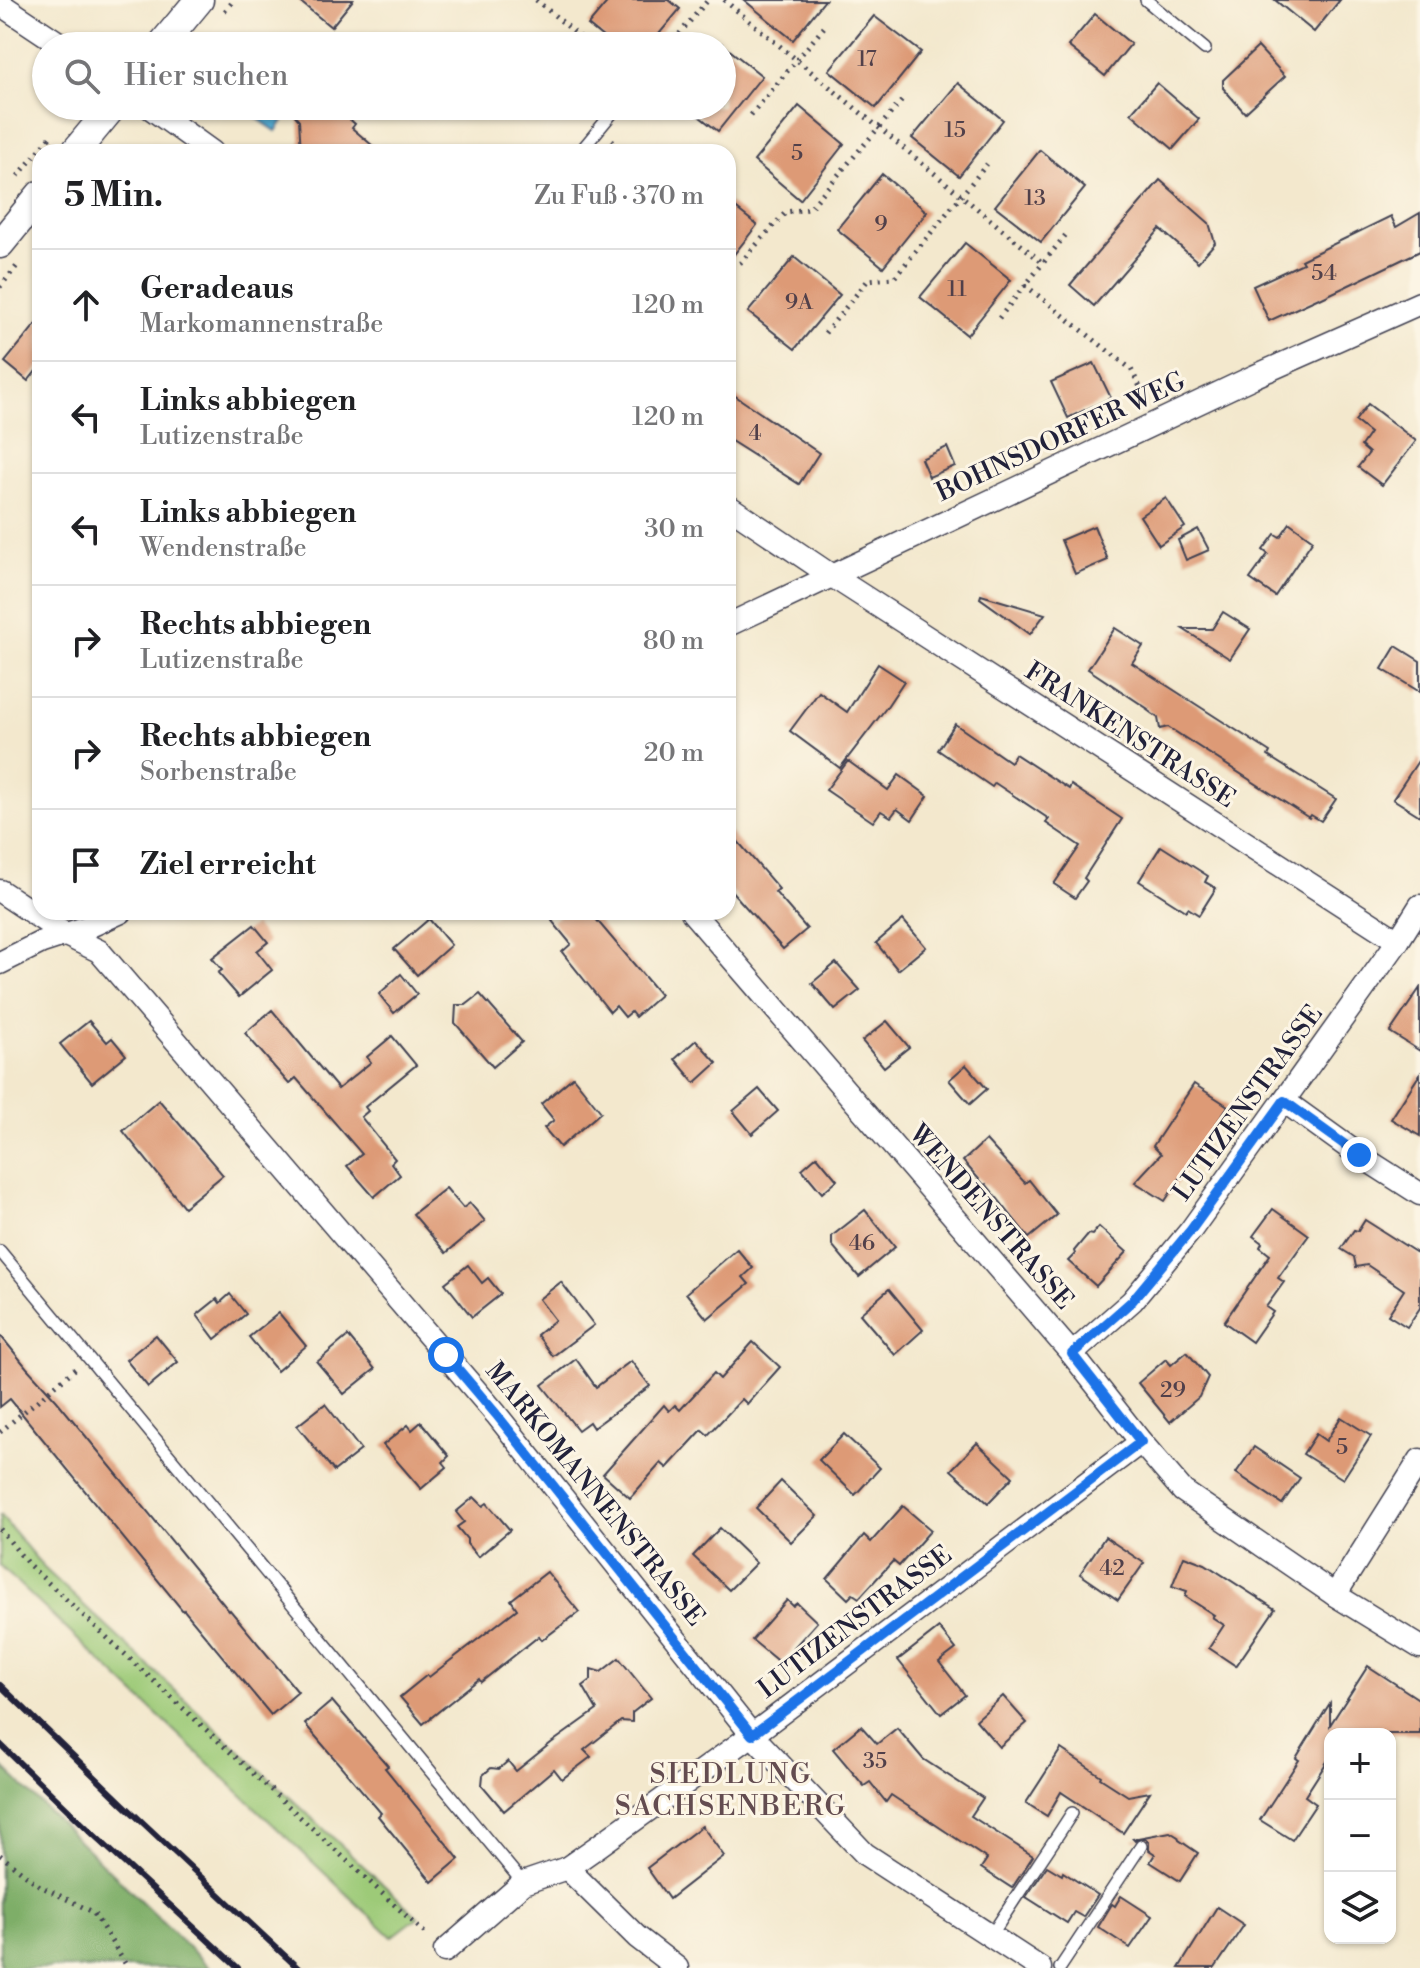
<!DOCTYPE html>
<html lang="de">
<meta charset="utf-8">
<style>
:root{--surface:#fff;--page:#f6f6f6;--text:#202124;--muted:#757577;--line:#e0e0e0}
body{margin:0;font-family:"Libre Bodoni",serif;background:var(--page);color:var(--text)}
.controls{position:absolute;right:24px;bottom:24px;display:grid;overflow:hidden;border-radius:16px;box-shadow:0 2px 6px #0004}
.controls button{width:72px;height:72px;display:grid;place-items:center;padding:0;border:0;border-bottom:2px solid var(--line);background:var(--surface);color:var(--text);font:40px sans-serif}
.stop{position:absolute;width:24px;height:24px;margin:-18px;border:6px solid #1a73e8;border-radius:50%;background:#fff}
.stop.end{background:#1a73e8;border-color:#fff;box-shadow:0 2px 8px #0008}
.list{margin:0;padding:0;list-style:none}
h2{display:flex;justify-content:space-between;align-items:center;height:104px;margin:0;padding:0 32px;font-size:34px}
h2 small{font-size:26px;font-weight:400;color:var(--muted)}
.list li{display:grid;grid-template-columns:52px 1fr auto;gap:24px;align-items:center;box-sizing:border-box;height:112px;padding:0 32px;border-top:2px solid var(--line)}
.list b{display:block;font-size:30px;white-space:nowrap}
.list p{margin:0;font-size:26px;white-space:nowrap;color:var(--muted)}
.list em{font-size:26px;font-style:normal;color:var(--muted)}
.icon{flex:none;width:44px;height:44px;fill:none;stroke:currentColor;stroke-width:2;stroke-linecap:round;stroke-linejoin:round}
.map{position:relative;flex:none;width:1420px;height:1968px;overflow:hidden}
.search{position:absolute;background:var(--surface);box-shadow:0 2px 6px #0004;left:32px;top:32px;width:704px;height:88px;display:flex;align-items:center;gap:20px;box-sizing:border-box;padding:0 28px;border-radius:44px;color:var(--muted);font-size:30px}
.panel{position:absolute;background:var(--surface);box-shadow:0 2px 6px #0004;left:32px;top:144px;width:704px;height:776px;border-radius:24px}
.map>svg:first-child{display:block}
.green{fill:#9dca78;stroke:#60765a;stroke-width:2}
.forest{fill:#7eae68;stroke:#506852;stroke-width:2}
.water{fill:#57aed4;stroke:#3c6888;stroke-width:2}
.building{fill:#dd9a76}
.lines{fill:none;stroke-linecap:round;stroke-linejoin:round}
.service-casing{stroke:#414051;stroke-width:14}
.minor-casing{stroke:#414051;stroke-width:25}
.tertiary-casing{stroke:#414051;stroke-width:31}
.path{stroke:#414051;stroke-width:5;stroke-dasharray:2 6;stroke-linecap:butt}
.service{stroke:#fff;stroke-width:11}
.minor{stroke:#fff;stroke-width:22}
.tertiary{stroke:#fff;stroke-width:28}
.rail{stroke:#22223b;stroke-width:6}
.route{stroke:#1a73e8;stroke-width:10}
.labels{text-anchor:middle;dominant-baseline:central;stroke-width:6;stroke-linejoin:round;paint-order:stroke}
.number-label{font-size:22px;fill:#51404a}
.street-label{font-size:26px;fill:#22223b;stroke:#fcf5e5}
.neighbourhood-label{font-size:28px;letter-spacing:2px;fill:#634c50;stroke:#fcf5e5}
</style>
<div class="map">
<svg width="1420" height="1968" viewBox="0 0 1420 1968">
<rect width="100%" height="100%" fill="#fcf5e5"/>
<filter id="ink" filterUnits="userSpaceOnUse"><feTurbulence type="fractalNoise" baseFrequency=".0125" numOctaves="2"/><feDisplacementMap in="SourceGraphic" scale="16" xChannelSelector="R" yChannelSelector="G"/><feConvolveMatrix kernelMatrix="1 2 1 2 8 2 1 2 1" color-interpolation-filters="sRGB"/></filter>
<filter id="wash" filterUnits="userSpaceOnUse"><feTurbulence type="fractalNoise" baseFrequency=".006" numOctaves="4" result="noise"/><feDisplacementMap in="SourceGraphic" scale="32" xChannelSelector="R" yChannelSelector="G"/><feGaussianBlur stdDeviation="1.8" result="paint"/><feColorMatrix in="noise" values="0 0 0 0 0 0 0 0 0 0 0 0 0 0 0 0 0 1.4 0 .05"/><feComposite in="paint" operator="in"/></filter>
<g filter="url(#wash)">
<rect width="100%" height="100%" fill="#f3e8cd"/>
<path class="green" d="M0,1515L44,1568L418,1917L392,1937L0,1566Z"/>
<path class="forest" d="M0,1764L210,1968H0Z"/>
<path class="water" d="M252,106H263L283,121L276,131L248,112Z"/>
<g id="blocks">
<g class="building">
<path d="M298,0H353L331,27Z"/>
<path d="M609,0H669L680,9L649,46H614L588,25Z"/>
<path d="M744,0H825L793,40Z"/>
<path d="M1275,0H1340L1314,32Z"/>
<path d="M1095,14L1131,44L1105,76L1068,46Z"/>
<path d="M874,16L921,52L876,108L829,70Z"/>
<path d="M722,44L762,76L718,131L686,106H722Z"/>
<path d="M1258,47L1285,76L1245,113L1223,88V80Z"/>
<path d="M958,83L1003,120L959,176L912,138Z"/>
<path d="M1157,83L1199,119L1173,149L1131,113Z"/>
<path d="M287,106H334L355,124L352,128L380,152H301L299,120Z"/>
<path d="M799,106L844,144L800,200L754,161Z"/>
<path d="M1040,150L1085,188L1041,242L995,206Z"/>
<path d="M882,174L927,212L883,267L837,229Z"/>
<path d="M1160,180L1209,223L1215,243L1198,262L1160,229L1094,306L1070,285Z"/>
<path d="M728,202L757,225L728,262Z"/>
<path d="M1420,213V251L1320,299L1319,298L1269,321L1253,286L1303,263L1301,260L1391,216L1396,227Z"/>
<path d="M965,243L1011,280L967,335L920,297Z"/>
<path d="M794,257L840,295L795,349L748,312Z"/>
<path d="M40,319V366L28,381L5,362Z"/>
<path d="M1094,363L1111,398L1068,418L1051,382Z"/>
<path d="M728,391L819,453L799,484L728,439Z"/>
<path d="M1368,404L1416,441L1382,485L1358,467L1369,453L1361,446L1370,433L1355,421Z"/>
<path d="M947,447L955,466L929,477L921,459Z"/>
<path d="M1166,498L1185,527L1159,545L1140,516Z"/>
<path d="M1290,523L1313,540L1275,596L1250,579L1268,554L1263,550L1275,534L1280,537Z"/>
<path d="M1094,526L1108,560L1075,574L1061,540Z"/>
<path d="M1198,529L1209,550L1186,560L1178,540Z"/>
<path d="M981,595L1045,614L1030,634L980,598Z"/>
<path d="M1223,612L1250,629L1230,659L1183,629H1212Z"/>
<path d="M1115,628L1143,646L1132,663L1270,752L1268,756L1336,799L1321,821L1311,815L1309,818L1168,727L1160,729L1158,718L1147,710L1148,709L1088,669Z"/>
<path d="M1396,646L1420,661V692L1382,669Z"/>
<path d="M878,664L904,681L886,708L840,768L790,731L819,692L847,712Z"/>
<path d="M955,724L1010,762L1015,754L1069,789L1071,785L1122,819L1084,878L1087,881L1075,898L1054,884L1080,846L1046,823L1049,819L995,783L992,787L938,750Z"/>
<path d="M1420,758V816L1393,799Z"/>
<path d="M848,761L888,790L899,775L928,796L912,820L897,809L891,817L881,811L873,822L826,790Z"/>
<path d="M728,830L779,889L775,892L807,929L783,949L728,887Z"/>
<path d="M1161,846L1208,876L1205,882L1216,888L1199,915L1188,908L1186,911L1139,881Z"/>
<path d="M563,912H590L660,995L635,1017L631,1012L625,1017L616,1006L610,1012L562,952L571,944L552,921Z"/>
<path d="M429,919L451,945L417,975L394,949Z"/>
<path d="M903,920L926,947L898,970L876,943Z"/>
<path d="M254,925L268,942L257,951L272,970L239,997L218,973L222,970L212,958Z"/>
<path d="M836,963L860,990L835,1010L812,983Z"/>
<path d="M401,974L417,994L394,1013L379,994Z"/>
<path d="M1420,988V1051L1390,1032Z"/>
<path d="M480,994L522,1042L493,1067L455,1023L456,1005H466Z"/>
<path d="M272,1010L338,1089L371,1062L367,1057L392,1036L416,1065L365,1107L368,1111L361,1117L395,1159L391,1163L400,1175L374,1197L347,1166L362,1154L296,1078L289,1084L245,1033Z"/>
<path d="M89,1021L107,1042L112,1038L126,1055L92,1083L60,1044Z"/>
<path d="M887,1021L909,1047L884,1067L862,1041Z"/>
<path d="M696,1040L717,1063L695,1083L675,1059Z"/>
<path d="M966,1065L987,1089L970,1104L949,1080Z"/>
<path d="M1420,1074V1136L1391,1119Z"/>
<path d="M573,1077L601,1112L560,1147L544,1128L554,1120L541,1104Z"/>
<path d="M1194,1084L1228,1106L1165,1201L1135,1182L1161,1154L1153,1146Z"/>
<path d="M759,1089L778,1111L752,1134L733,1111Z"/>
<path d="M159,1100L223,1175L184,1207L123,1131Z"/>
<path d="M986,1140L1025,1183L1029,1180L1057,1215L1029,1238L986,1184L984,1185L963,1161Z"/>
<path d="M817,1156L837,1180L822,1193L802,1169Z"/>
<path d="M446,1188L463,1208L470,1203L485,1221L446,1253L413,1214Z"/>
<path d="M1273,1209L1309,1235L1278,1278L1284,1282L1266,1307L1273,1312L1252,1342L1224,1322L1270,1255L1260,1247L1262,1243L1253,1236Z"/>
<path d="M865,1210L895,1247L859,1277L832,1245V1236Z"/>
<path d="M1365,1220L1420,1255V1308L1407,1327L1388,1315L1404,1290L1367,1265L1356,1267L1354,1257L1341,1249L1354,1230L1358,1231Z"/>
<path d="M1099,1227L1127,1252L1096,1286L1068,1261L1075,1254L1074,1251L1088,1234L1092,1235Z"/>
<path d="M737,1249L753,1268L743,1277L749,1284L707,1319L686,1293Z"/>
<path d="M468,1265L482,1283L488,1278L501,1294L472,1317L445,1283Z"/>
<path d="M561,1282L594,1325L553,1356L537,1335L555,1320L539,1299Z"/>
<path d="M889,1289L923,1330L895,1355L860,1314Z"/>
<path d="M230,1294L246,1314L215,1339L197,1315L217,1299L220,1303Z"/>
<path d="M279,1313L306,1346L277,1371L249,1337Z"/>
<path d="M0,1335L27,1368L57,1401L229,1611L230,1610L298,1692L271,1715L184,1610L183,1611L10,1399L0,1407Z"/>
<path d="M156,1335L178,1362L148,1387L126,1360Z"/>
<path d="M348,1336L375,1369L344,1394L317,1362Z"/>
<path d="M753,1342L780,1367L747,1404L742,1399L708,1435L702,1430L667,1468L661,1463L630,1498L603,1474L664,1405L669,1411L675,1405L680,1410L714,1373L720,1379Z"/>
<path d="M1187,1352L1208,1377L1199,1397L1170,1422L1138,1383L1166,1359L1171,1365Z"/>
<path d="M576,1359L596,1387L631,1361L650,1386L593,1428L589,1422L578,1430L542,1385Z"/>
<path d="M325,1404L361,1450L334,1471L297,1426Z"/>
<path d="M1341,1417L1371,1436L1343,1479L1303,1454L1316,1434L1326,1441Z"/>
<path d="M421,1422L449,1456L443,1462L447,1467L421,1489L383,1445L408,1425L412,1430Z"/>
<path d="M844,1434L880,1468L855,1495L819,1460Z"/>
<path d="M977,1443L1013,1477L988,1503L951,1470Z"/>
<path d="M1254,1447L1300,1478L1282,1504L1236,1473Z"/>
<path d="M781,1481L817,1516L791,1542L756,1508Z"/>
<path d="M474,1497L483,1506L487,1503L510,1530L478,1557L467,1544V1539L457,1527L464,1522L456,1512Z"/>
<path d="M903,1506L931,1530L899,1566L893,1561L859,1598L853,1594L848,1599L827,1579L864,1535L871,1542Z"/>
<path d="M720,1528L756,1563L729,1590L693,1556Z"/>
<path d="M1105,1537L1144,1563L1118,1600L1080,1574Z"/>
<path d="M1184,1556L1205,1564L1275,1609L1236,1666L1209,1648L1224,1625L1212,1617L1214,1615L1185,1596L1187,1591L1172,1586Z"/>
<path d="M547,1572L579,1612L542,1640L539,1636L481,1682L479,1679L423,1724L400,1697L427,1675L429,1677L517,1609L511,1600Z"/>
<path d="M787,1600L793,1606L797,1603L817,1622L780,1663L752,1640Z"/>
<path d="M939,1628L956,1649L939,1662L965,1695L941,1714L898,1660Z"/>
<path d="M619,1658L651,1698L632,1713V1722L621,1721L584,1750L591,1757L562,1779L554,1769L504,1811L482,1785L483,1775L491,1768L499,1769L508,1761L516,1771L551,1743L597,1710L583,1686L591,1680V1669L601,1672Z"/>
<path d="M1368,1666L1420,1700V1734H1330V1757L1305,1796L1316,1804L1292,1840L1260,1820L1299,1760L1296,1758L1330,1703V1725Z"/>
<path d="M1003,1696L1027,1723L999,1747L976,1720Z"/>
<path d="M332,1701L388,1766L385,1768L459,1859L432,1882L378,1816L381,1813L305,1724Z"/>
<path d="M861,1726L877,1744L897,1728L923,1759L983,1798L971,1816L1033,1856L1012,1888L981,1868L987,1859L891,1795L886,1802L870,1782L864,1786L833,1749Z"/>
<path d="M1061,1749L1101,1776L1100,1778L1128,1796L1150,1792L1123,1833L1061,1792L1047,1816L1026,1803Z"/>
<path d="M702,1826L724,1856L669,1899L647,1868Z"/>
<path d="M1170,1832L1178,1837L1179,1840L1198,1853L1180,1881L1150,1862L1155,1854L1149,1850V1843L1146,1839L1141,1838L1135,1841L1133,1839Z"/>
<path d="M1047,1866L1062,1875L1063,1872L1098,1895L1083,1917L1074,1912L1067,1923L1026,1897Z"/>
<path d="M1121,1896L1152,1916L1130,1948L1098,1927L1112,1904L1115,1906Z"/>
<path d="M1217,1907L1244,1925L1215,1968H1179Z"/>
</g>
</g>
</g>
<g filter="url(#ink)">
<use href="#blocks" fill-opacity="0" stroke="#414051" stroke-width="2"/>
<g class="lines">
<defs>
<g id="service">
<path d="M1146,0L1205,49"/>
<path d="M580,152L618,106"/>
<path d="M0,1251L523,1883"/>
<path d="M991,1936C1017,1894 1046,1854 1072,1813"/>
<path d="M1060,1968L1141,1846"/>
</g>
<g id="minor">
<path d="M0,4L63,46"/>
<path d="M148,106L212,152"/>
<path d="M728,506L832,576L1398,941"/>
<path d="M728,625L1253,377L1420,303"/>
<path d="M0,891L66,935L99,951L496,1414L752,1735L865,1854L1040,1968"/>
<path d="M692,912L1072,1354L1141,1442L1183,1491L1335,1595L1420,1647"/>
<path d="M0,963L42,942L88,927L121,912"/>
<path d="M1284,1101L1359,1155L1420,1194"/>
<path d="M1072,1354L1132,1301L1191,1230L1398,941L1420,906"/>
<path d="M1335,1595L1420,1460"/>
<path d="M567,1868L637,1937L677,1968"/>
<path d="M445,1951L523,1883L567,1868L597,1847L752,1735L1141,1442"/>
</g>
<g id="tertiary">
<path d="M161,46L199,0"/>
<path d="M75,152L113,106"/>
<path d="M0,244L40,195"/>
</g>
</defs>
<use href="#service" class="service-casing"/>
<use href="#minor" class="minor-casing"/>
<use href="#tertiary" class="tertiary-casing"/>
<g class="path">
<path d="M536,0L591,46"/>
<path d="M724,0L1043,263"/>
<path d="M225,11L234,0"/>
<path d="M669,46L708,0"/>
<path d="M751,115L825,26"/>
<path d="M612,140L627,152"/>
<path d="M18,176L52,135"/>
<path d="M740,263L786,212L809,209L905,97"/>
<path d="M1025,285L1131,369L1147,401"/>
<path d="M0,287L17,266"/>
<path d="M999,318L1068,232"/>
<path d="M825,333L868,280L894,278L987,164"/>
<path d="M0,1432L75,1369"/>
<path d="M0,1529L28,1564L428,1936"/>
<path d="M0,1855L40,1886L93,1912L128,1968"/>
</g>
<use href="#service" class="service"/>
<use href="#minor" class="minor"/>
<use href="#tertiary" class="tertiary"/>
<g class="rail">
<path d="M0,1685L123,1804L298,1968"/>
<path d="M0,1744L94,1835L238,1968"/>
</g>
</g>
</g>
<g class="lines" filter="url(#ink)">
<path class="route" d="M446,1355L496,1414L752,1735L1141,1442L1072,1354L1132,1301L1191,1230L1284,1101L1359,1155"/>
</g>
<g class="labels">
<g class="number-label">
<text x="867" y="59">17</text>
<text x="955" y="130">15</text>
<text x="797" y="153">5</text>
<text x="1035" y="198">13</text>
<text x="881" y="224">9</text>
<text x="1324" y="273">54</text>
<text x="957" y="289">11</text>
<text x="799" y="302">9A</text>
<text x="755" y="433">4</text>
<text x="862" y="1243">46</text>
<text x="1173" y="1390">29</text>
<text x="1342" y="1447">5</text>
<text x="1112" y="1568">42</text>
<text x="875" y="1761">35</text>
</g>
<g class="street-label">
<text transform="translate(1061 437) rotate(-25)">BOHNSDORFER WEG</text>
<text transform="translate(1130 735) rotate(33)">FRANKENSTRASSE</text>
<text transform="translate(1248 1103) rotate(-54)">LUTIZENSTRASSE</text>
<text transform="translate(991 1217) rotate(49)">WENDENSTRASSE</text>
<text transform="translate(595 1494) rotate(51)">MARKOMANNENSTRASSE</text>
<text transform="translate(855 1622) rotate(-37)">LUTIZENSTRASSE</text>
</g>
<g class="neighbourhood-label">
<text x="731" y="1774">SIEDLUNG<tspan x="731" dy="32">SACHSENBERG</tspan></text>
</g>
</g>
</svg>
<div class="controls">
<button>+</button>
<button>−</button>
<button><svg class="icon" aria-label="layers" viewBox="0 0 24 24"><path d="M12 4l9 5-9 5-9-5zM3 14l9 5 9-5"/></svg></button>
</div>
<div class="stop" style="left:446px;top:1355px"></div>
<div class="stop end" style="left:1359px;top:1155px"></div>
<div class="search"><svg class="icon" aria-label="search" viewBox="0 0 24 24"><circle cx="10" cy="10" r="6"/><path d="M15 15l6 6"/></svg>Hier suchen</div>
<section class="panel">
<h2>5 Min.<small>Zu Fuß · 370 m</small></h2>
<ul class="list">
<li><svg class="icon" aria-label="ahead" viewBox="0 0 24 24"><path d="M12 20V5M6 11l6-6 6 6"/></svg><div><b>Geradeaus</b><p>Markomannenstraße</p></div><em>120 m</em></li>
<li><svg class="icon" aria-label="left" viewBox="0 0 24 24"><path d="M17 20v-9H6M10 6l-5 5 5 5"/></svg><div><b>Links abbiegen</b><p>Lutizenstraße</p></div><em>120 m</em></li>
<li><svg class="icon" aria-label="left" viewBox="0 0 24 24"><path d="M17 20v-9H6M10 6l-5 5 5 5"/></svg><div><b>Links abbiegen</b><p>Wendenstraße</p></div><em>30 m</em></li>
<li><svg class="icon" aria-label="right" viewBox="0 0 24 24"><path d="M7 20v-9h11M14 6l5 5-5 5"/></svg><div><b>Rechts abbiegen</b><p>Lutizenstraße</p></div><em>80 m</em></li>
<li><svg class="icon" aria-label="right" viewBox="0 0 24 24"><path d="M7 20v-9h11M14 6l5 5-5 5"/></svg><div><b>Rechts abbiegen</b><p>Sorbenstraße</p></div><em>20 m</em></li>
<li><svg class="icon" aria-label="arrive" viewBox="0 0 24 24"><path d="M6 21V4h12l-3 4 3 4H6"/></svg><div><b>Ziel erreicht</b></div></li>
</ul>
</section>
</div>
